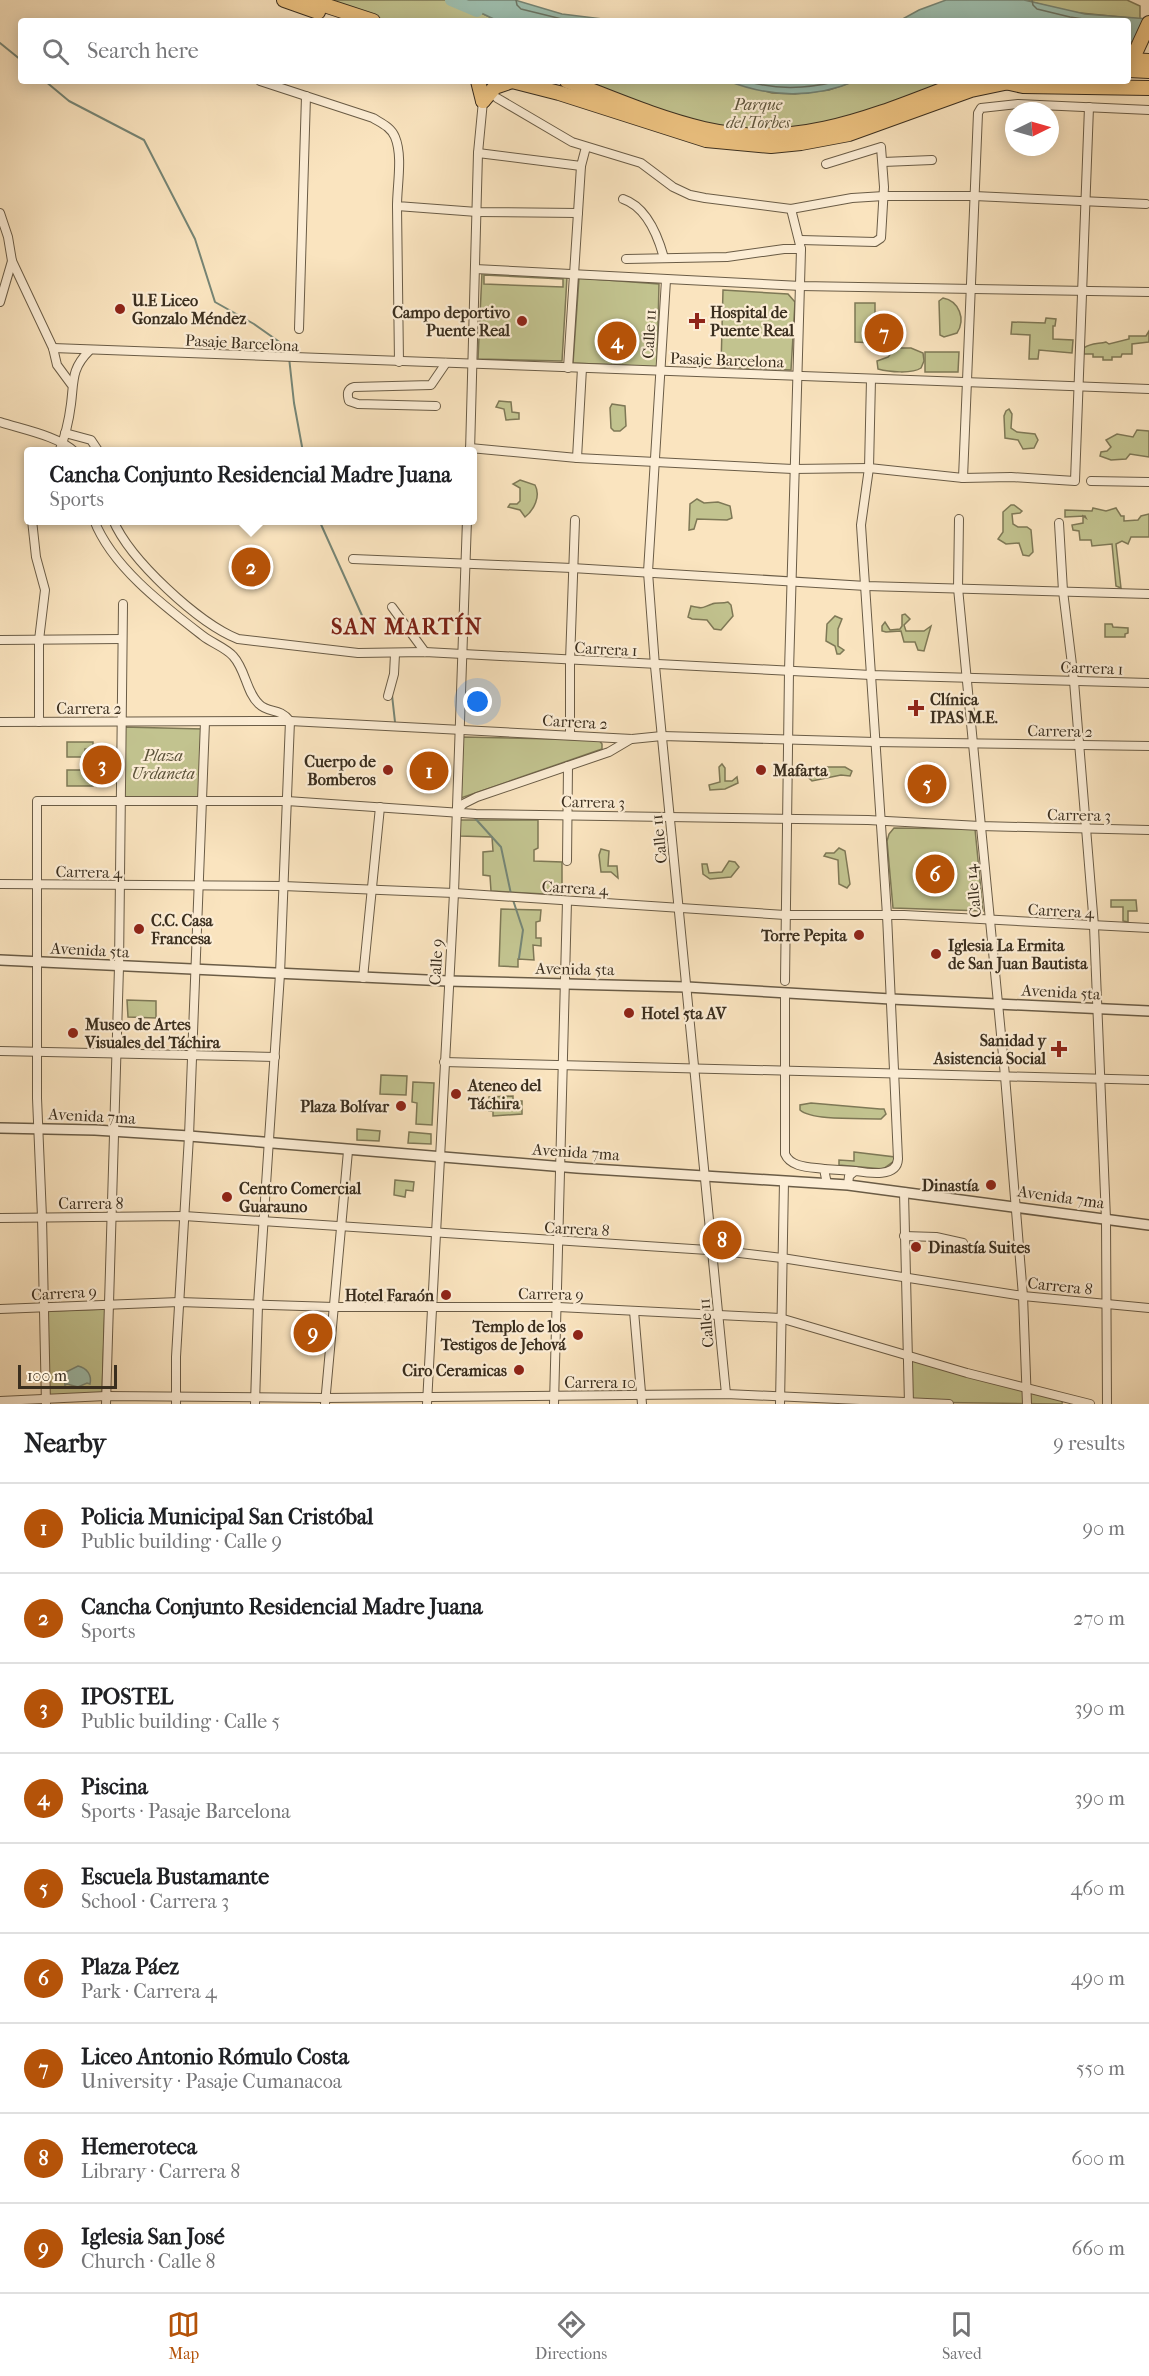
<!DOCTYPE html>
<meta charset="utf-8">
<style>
:root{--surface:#fff;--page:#f2f2f2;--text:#202124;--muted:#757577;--line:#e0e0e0;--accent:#b45309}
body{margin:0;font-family:"IM FELL French Canon",serif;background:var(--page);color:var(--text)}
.compass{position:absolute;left:1005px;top:102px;width:54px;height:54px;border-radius:50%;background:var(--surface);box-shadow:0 3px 15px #0003;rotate:85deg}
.scale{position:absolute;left:18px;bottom:15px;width:99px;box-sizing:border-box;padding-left:6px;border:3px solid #3a2e1e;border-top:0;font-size:16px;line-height:21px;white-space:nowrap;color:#3a2e1e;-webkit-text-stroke:4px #fcedd5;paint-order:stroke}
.you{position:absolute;left:478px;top:702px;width:21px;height:21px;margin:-15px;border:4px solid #fff;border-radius:50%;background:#1a73e8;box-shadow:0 0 0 9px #1a73e833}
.badge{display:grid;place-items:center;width:39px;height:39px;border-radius:50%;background:var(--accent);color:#fff;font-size:20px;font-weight:700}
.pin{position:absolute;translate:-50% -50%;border:3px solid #fff;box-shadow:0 2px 6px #0006}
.popup{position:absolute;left:24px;top:447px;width:453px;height:78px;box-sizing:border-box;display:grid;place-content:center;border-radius:6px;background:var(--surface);filter:drop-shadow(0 2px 4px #0005);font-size:20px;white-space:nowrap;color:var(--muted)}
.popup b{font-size:22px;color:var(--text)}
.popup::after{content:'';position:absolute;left:50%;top:100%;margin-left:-12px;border:12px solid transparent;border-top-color:var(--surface)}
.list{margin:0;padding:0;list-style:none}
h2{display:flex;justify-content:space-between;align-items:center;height:78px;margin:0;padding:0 24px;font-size:26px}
h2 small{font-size:20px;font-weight:400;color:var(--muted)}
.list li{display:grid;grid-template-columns:39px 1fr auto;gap:18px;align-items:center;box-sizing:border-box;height:90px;padding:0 24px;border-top:2px solid var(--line)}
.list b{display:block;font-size:22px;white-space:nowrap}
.list p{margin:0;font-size:20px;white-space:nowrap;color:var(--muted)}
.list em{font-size:20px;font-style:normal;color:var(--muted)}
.icon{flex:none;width:33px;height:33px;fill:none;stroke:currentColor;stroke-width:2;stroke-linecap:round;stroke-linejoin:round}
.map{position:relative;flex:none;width:1149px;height:1404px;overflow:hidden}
.search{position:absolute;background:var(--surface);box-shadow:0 3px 15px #0003;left:18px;right:18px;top:18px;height:66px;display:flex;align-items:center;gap:15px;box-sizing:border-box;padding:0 21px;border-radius:6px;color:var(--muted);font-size:22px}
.sheet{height:888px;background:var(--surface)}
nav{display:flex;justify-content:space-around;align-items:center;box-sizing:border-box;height:84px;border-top:2px solid var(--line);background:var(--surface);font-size:16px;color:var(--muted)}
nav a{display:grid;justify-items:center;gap:3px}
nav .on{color:var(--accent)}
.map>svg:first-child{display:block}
.green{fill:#c2c38f;stroke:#7e7856;stroke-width:1.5;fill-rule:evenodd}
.water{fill:#9ebfaf;stroke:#768575;stroke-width:1.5}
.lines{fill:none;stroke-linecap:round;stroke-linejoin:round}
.shore{stroke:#6c7666;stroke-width:1.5}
.stream{stroke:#768575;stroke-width:2}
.river{stroke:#9ebfaf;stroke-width:12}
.minor-casing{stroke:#6a5c46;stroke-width:10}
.tertiary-casing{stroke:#6a5c46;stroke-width:12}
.trunk-casing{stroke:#3a2e1e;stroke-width:16}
.minor{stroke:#fcedd5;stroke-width:8}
.tertiary{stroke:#fcedd5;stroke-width:9}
.trunk{stroke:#edc280;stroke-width:14}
.poi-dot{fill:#8f2418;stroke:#fcedd5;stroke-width:2}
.labels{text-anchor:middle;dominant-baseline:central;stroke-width:4.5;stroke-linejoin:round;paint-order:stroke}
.park-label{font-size:16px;font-style:italic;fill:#5c533a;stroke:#fcedd5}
.poi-label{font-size:16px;font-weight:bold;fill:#3a2e1e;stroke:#fcedd5;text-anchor:start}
.street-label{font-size:16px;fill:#3a2e1e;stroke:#fcedd5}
.district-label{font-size:22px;font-weight:bold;letter-spacing:1.5px;fill:#7a1f14;stroke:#fcedd5}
</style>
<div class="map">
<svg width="1149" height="1404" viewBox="0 0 1149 1404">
<rect width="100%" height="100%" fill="#fae4bf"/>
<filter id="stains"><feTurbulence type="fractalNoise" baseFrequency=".00333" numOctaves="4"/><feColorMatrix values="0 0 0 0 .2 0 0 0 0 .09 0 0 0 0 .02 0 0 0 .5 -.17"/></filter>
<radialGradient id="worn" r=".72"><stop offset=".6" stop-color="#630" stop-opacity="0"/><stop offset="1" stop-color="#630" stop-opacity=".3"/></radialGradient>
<g class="green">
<path d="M309,0H454L498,21H373Z"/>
<path d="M1024,0H1127L1140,6V19L1071,12Z"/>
<path d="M567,81H728L772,93L795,94L829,90L855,81H965L846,125L726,133Z"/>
<path d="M482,272L567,277L562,361L478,359ZM484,275L563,279V287L484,284Z"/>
<path d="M579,278L659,284L657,367L573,363Z"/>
<path d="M723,290L788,294L795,302L791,370L721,367Z"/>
<path d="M943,298C959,301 966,319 957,333L944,337L940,335L939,301Z"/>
<path d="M855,303H875V343L855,342Z"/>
<path d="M1046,318L1056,319L1055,326H1053V339L1073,340L1072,353L1039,350L1038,359H1029L1030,335L1011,334L1012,322L1045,323Z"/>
<path d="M1149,331V342L1132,344V354H1122L1121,357H1112V360H1103V357H1093V354H1084V348C1090,343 1099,344 1106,342L1109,344L1129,339V336H1146Z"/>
<path d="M899,348H911L923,353L924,361L921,368C912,374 889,372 878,369L877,361L888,357L893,351Z"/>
<path d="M925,352H959L958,372H925Z"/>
<path d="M499,401L511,402L512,412L519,413V419L506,420L504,409L496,407Z"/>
<path d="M612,404L625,406L626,426L620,431H614L611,428L610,408Z"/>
<path d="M1009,409L1012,414L1011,428L1017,432L1035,434L1038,440L1034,448L1023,449L1018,440L1005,438L1004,416L1006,411Z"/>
<path d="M1137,430L1149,431V457L1130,454L1126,459L1111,460L1100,456L1101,452L1107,451L1111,447L1106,440L1117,434L1133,437Z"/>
<path d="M520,480L535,485C541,496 534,510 525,517L520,510L508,507L510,504H517L520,501V488L513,484Z"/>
<path d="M697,499L704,503L718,502L730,506L732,518L727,520L697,519L694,529L689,530L690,504Z"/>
<path d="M1011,505H1014L1022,511L1020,513L1012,514L1013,524L1018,527H1027L1031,530L1033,552L1029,556L1023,555L1019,543L1006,544L998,539L1003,532V512Z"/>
<path d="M1093,508L1106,511L1116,508L1121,516H1124V521L1138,520L1141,516L1149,514V537H1131L1128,544L1122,541L1116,544L1121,588L1116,586L1112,544L1092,546L1091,540H1080L1079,531L1073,530L1072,525L1083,523V516L1086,518L1085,516L1065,517V510L1092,511Z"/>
<path d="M245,551L267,573L257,584L235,561Z"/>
<path d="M728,602L731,605L733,616L721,630L714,629L707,620L692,619L688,617L691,606C704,609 701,608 712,604C716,602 722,604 728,602Z"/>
<path d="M905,614L910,619L904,625L906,631H924L931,626L924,651L918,650L915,642H904L901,631L886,632L882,631V626L885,622L890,630L900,629L902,626V615Z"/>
<path d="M835,616L842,619L838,629V646L844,650L840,654H837L835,646L826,641L827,624Z"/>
<path d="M1105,624H1112L1113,627L1128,628V633L1125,634V637H1105Z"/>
<path d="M123,727L203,729L201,801L124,799Z"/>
<path d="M463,737L599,740L602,744V749L461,798Z"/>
<path d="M67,742H93V749H85L84,757H67Z"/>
<path d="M722,764L725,768V781H732L737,777L738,783L725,789L710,790L709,785L720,782L719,767Z"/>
<path d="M809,767H845L852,771L850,776L841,775L812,781L806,775Z"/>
<path d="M67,770H85V778H93V786H67Z"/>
<path d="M460,820H538V848L534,850V861L562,862V895L491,891L490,876L483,875V852L493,851L492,837L460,836Z"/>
<path d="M894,828L975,829L983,911L893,908L887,841L889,834Z"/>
<path d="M839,848L845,851L850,884L847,888L839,884L838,860L824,856L826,853H834Z"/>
<path d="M601,849L609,851L608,866H617L618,878L611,872H601L599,855Z"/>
<path d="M729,861L735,862L739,867L731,877L710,879L703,874L702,864H707L709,873L722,872Z"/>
<path d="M1111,900H1136L1137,911H1128V922L1123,921V907H1111Z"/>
<path d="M501,909L541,910L540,921L536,922V938H541V946L533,945L534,960L518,959V967L499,966Z"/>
<path d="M127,1000L156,1001V1018L128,1017Z"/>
<path d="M381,1075L407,1076L406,1095L380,1094Z"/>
<path d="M413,1082L434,1083L432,1125L416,1124L417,1103L412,1102Z"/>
<path d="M513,1096V1101H522V1114L493,1116V1111H489V1097Z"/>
<path d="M811,1103L880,1109H884L886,1114L881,1119C862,1118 812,1121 800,1110V1105Z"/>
<path d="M357,1129L380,1131L379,1141L357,1140Z"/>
<path d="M409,1132L431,1134V1144L408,1143Z"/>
<path d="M854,1152L895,1157L894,1161L883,1169L839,1165V1160L854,1161Z"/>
<path d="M395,1180L414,1182L413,1191L406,1190L405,1197L394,1195Z"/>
<path d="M105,1309L102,1394L49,1395L48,1311Z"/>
<path d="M907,1355L1063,1397L1062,1404L909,1402Z"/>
</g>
<g class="water">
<path d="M454,0H515L562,14L619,21H498Z"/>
<path d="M946,0H1024L1085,14L1149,19V42H1128V21H899L919,10Z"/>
<path d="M728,81H855C814,99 769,97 728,81Z"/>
<path d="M78,1366C87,1368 92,1375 90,1384L87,1383L78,1387L67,1384L65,1385L64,1379L66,1372Z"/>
</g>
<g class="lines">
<g class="shore">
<path d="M516,0L517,5L521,9L570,21"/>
<path d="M1032,0L1033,5L1037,9L1070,17L1097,21"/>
<path d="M746,81C776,90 807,89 838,81"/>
</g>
<g class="stream">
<path d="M0,43L21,60"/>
<path d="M45,81L69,101L144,140L195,239L215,302L254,324L288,348L294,403L303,452"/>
<path d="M319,520L369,631"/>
<path d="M392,695L395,722"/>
<path d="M473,816L501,847L511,894"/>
<path d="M513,900L523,930L519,958"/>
</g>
<path class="river" d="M451,0L477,11"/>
<defs>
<g id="minor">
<path d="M260,81L373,118C381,123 391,127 395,137C403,156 397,185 397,206L477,212L578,213"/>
<path d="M497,98L572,142L641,163L673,187L690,195L705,198L791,209L852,198L884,196H974L1146,204"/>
<path d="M478,153L581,166"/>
<path d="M883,162L932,160"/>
<path d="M623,199C647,207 658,236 664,258"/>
<path d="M397,206L399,362"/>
<path d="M0,213L8,237L12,261L53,348L57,365L71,384"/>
<path d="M801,240L875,242L881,238L884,187L881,147L826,164"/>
<path d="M626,259L727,257L784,249H801"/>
<path d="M475,269L801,286L1149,292"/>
<path d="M666,280L648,572L655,666L726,1394"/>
<path d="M0,302L12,261"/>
<path d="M299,329L306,96"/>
<path d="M53,348L1149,389"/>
<path d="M568,368L581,166L586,147"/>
<path d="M436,406L358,404L349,401C347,394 347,389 354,387L431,385L446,363"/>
<path d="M0,422C21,429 59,436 75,452"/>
<path d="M65,433L91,440L99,452"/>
<path d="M470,448L577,458L793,469L869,468L963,478L1011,477L1075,481L1089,107"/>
<path d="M59,452C65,437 69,420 71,404C74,381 71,369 89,351"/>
<path d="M470,452L478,153L483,101"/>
<path d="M577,458L582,368"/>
<path d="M963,478L978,113L981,108L1018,104L1149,110"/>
<path d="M1091,481L1149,482"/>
<path d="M959,519L958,588L1005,1076L1023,1296L1027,1404"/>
<path d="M32,520L36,557L45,590L39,640V722"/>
<path d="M94,520C112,567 164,606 203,636C212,643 226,648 233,656C246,670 246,692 259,704C269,714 279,707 290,721"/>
<path d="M113,520C130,560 198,623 238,639L358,653L425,652L871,675L1149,683"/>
<path d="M1059,523L1063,591L1074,681L1094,926L1106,1219L1107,1404"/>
<path d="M353,559L572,568L866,586L1149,594"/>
<path d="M392,607L425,652"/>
<path d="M0,640L122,639"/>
<path d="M388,696L394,674L395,654"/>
<path d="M0,722L290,721L632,739L662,736L875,742L1149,746"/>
<path d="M570,735V661L575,520"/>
<path d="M456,812L463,804L477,797L609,752L631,739"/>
<path d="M567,861L568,766"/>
<path d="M0,884L283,886L454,893L785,915H904L1149,928"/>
<path d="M363,978L380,807"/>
<path d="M785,981L789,671L801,249L791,209"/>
<path d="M785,993V1154C791,1168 811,1167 824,1169L827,1184"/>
<path d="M0,1051L275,1057"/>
<path d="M444,1062L1149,1080"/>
<path d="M824,1169L855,1171"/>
<path d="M848,1185L849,1176L855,1171C868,1173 897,1178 898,1159L887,915L861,525L869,468L871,379"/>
<path d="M904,1192L909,1404"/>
<path d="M0,1218L184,1216L723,1251L782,1258L1023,1296L1149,1308"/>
<path d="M904,1236L936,1237L963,1243"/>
<path d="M0,1309L179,1302L334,1307H558L780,1318L967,1373L1090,1404"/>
<path d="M634,1311L642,1404"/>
<path d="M0,1401L106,1396L325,1398L726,1394L949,1404"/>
<path d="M46,1404L42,1217L37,1098V801H287L476,814L868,820L980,826L1149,830"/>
<path d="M106,1404L119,967L123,604"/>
<path d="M176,1404V1357L189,1136L205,722"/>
<path d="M255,1404L258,1305L280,974L290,721"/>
<path d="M325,1404L348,1151"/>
<path d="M427,1404L454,893L467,520"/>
<path d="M554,1404L567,901"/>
<path d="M780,1404L784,1181"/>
</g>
<g id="tertiary">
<path d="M0,960L448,981L687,987L891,999L1149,1011"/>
<path d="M0,1128L95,1130L189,1136L577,1168L848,1185L1149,1225"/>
</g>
<g id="trunk">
<path d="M284,0L318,12"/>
<path d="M309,0L373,21"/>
<path d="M1128,60L1149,61"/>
<path d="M1132,60L1149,23"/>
<path d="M1128,70L1149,71"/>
<path d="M478,81L483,101"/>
<path d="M512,81L559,93L706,140L771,146L801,143L849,134L971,90L1014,81"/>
<path d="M567,81C612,98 657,118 704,129C800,151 878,114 965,81"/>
<path d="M1005,82L1023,86L1149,88"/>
<path d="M483,101L495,87L512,81"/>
</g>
</defs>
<use href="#minor" class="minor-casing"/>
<use href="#tertiary" class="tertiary-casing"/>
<use href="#trunk" class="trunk-casing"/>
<use href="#minor" class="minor"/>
<use href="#tertiary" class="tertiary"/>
<use href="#trunk" class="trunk"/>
</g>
<g class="poi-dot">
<circle cx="120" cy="309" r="6"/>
<circle cx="522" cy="321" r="6"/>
<path d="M694 312h6v6h6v6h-6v6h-6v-6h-6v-6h6z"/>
<path d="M913 699h6v6h6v6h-6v6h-6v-6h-6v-6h6z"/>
<circle cx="388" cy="770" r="6"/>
<circle cx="761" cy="770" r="6"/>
<circle cx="139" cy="929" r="6"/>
<circle cx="859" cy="935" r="6"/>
<circle cx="936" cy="954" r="6"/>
<circle cx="629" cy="1013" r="6"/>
<circle cx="73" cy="1033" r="6"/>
<path d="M1056 1040h6v6h6v6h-6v6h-6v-6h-6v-6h6z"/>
<circle cx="456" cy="1094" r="6"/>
<circle cx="401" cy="1106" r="6"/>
<circle cx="991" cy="1185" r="6"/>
<circle cx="227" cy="1197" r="6"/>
<circle cx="916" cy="1247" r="6"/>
<circle cx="446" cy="1295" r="6"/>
<circle cx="578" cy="1335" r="6"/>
<circle cx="519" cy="1370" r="6"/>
</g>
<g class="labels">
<g class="park-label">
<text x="758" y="104">Parque<tspan x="758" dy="18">del Torbes</tspan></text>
<text x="163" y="755">Plaza<tspan x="163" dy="18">Urdaneta</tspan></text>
</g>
<g class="poi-label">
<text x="132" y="300">U.E Liceo<tspan x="132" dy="18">Gonzalo Méndez</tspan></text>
<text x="510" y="312" text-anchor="end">Campo deportivo<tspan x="510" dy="18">Puente Real</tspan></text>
<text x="710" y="312">Hospital de<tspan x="710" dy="18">Puente Real</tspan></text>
<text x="930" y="699">Clínica<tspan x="930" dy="18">IPAS M.E.</tspan></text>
<text x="376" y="761" text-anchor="end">Cuerpo de<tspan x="376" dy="18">Bomberos</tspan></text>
<text x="773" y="770">Mafarta</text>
<text x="151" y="920">C.C. Casa<tspan x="151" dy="18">Francesa</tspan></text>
<text x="847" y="935" text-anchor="end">Torre Pepita</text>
<text x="948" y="945">Iglesia La Ermita<tspan x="948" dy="18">de San Juan Bautista</tspan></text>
<text x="641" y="1013">Hotel 5ta AV</text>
<text x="85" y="1024">Museo de Artes<tspan x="85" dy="18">Visuales del Táchira</tspan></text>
<text x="1046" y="1040" text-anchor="end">Sanidad y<tspan x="1046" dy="18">Asistencia Social</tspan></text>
<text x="468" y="1085">Ateneo del<tspan x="468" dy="18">Táchira</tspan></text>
<text x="389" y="1106" text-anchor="end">Plaza Bolívar</text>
<text x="979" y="1185" text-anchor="end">Dinastía</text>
<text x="239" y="1188">Centro Comercial<tspan x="239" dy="18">Guarauno</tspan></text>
<text x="928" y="1247">Dinastía Suites</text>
<text x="434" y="1295" text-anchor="end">Hotel Faraón</text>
<text x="566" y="1326" text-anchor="end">Templo de los<tspan x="566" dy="18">Testigos de Jehová</tspan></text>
<text x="507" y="1370" text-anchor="end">Ciro Ceramicas</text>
</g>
<g class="street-label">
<text transform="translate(649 334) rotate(-87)">Calle 11</text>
<text transform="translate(242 343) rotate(3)">Pasaje Barcelona</text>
<text transform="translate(727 360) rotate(2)">Pasaje Barcelona</text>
<text transform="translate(606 649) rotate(3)">Carrera 1</text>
<text transform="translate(1092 668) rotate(2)">Carrera 1</text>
<text x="89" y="708">Carrera 2</text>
<text transform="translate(575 722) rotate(3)">Carrera 2</text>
<text transform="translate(1060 731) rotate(1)">Carrera 2</text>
<text transform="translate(593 802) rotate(1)">Carrera 3</text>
<text transform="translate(1079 815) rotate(1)">Carrera 3</text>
<text transform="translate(659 839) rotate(-96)">Calle 11</text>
<text transform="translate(89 872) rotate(1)">Carrera 4</text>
<text transform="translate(575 888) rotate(3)">Carrera 4</text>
<text transform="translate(973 891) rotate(-96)">Calle 14</text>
<text transform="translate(1061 911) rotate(3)">Carrera 4</text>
<text transform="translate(90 950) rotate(3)">Avenida 5ta</text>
<text transform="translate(436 962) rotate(-87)">Calle 9</text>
<text transform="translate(575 969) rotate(1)">Avenida 5ta</text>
<text transform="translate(1061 992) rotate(3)">Avenida 5ta</text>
<text transform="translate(92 1116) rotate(3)">Avenida 7ma</text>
<text transform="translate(576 1152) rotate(4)">Avenida 7ma</text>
<text transform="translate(1061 1197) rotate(8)">Avenida 7ma</text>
<text x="91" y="1203">Carrera 8</text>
<text transform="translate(577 1229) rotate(3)">Carrera 8</text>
<text transform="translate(1060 1286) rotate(6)">Carrera 8</text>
<text transform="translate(64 1293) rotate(-3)">Carrera 9</text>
<text transform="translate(551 1294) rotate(1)">Carrera 9</text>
<text transform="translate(706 1323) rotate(-95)">Calle 11</text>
<text x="600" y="1382">Carrera 10</text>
</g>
<g class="district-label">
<text x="407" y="627">SAN MARTÍN</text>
</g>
</g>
<rect width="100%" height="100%" filter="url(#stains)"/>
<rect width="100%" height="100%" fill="url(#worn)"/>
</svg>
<svg class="compass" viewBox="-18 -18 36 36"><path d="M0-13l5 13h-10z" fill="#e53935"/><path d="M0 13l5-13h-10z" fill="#757577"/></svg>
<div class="scale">100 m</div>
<div class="you"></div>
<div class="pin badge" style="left:429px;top:771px">1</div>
<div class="pin badge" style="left:251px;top:567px">2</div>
<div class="popup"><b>Cancha Conjunto Residencial Madre Juana</b>Sports</div>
<div class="pin badge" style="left:102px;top:765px">3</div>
<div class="pin badge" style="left:617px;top:341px">4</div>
<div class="pin badge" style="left:927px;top:784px">5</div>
<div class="pin badge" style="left:935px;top:874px">6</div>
<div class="pin badge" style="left:884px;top:333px">7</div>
<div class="pin badge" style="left:722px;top:1240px">8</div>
<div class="pin badge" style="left:313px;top:1333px">9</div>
<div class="search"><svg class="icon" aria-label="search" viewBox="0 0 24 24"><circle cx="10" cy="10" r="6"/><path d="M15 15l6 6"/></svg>Search here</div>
</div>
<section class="sheet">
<h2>Nearby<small>9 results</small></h2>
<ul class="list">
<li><span class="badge">1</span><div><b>Policia Municipal San Cristóbal</b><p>Public building · Calle 9</p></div><em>90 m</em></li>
<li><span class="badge">2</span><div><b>Cancha Conjunto Residencial Madre Juana</b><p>Sports</p></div><em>270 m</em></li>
<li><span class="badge">3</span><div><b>IPOSTEL</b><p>Public building · Calle 5</p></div><em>390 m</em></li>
<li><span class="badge">4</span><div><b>Piscina</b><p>Sports · Pasaje Barcelona</p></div><em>390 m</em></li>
<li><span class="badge">5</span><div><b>Escuela Bustamante</b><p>School · Carrera 3</p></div><em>460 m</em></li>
<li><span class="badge">6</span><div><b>Plaza Páez</b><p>Park · Carrera 4</p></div><em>490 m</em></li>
<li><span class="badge">7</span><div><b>Liceo Antonio Rómulo Costa</b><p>University · Pasaje Cumanacoa</p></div><em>550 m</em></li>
<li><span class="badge">8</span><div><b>Hemeroteca</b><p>Library · Carrera 8</p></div><em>600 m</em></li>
<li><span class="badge">9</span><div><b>Iglesia San José</b><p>Church · Calle 8</p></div><em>660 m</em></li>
</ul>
</section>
<nav>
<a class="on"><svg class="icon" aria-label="map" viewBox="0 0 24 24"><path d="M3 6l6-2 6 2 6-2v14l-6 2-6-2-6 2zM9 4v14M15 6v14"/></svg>Map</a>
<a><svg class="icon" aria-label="directions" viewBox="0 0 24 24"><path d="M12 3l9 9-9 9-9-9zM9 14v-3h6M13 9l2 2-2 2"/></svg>Directions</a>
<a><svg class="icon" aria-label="saved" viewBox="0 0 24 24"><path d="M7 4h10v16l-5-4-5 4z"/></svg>Saved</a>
</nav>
